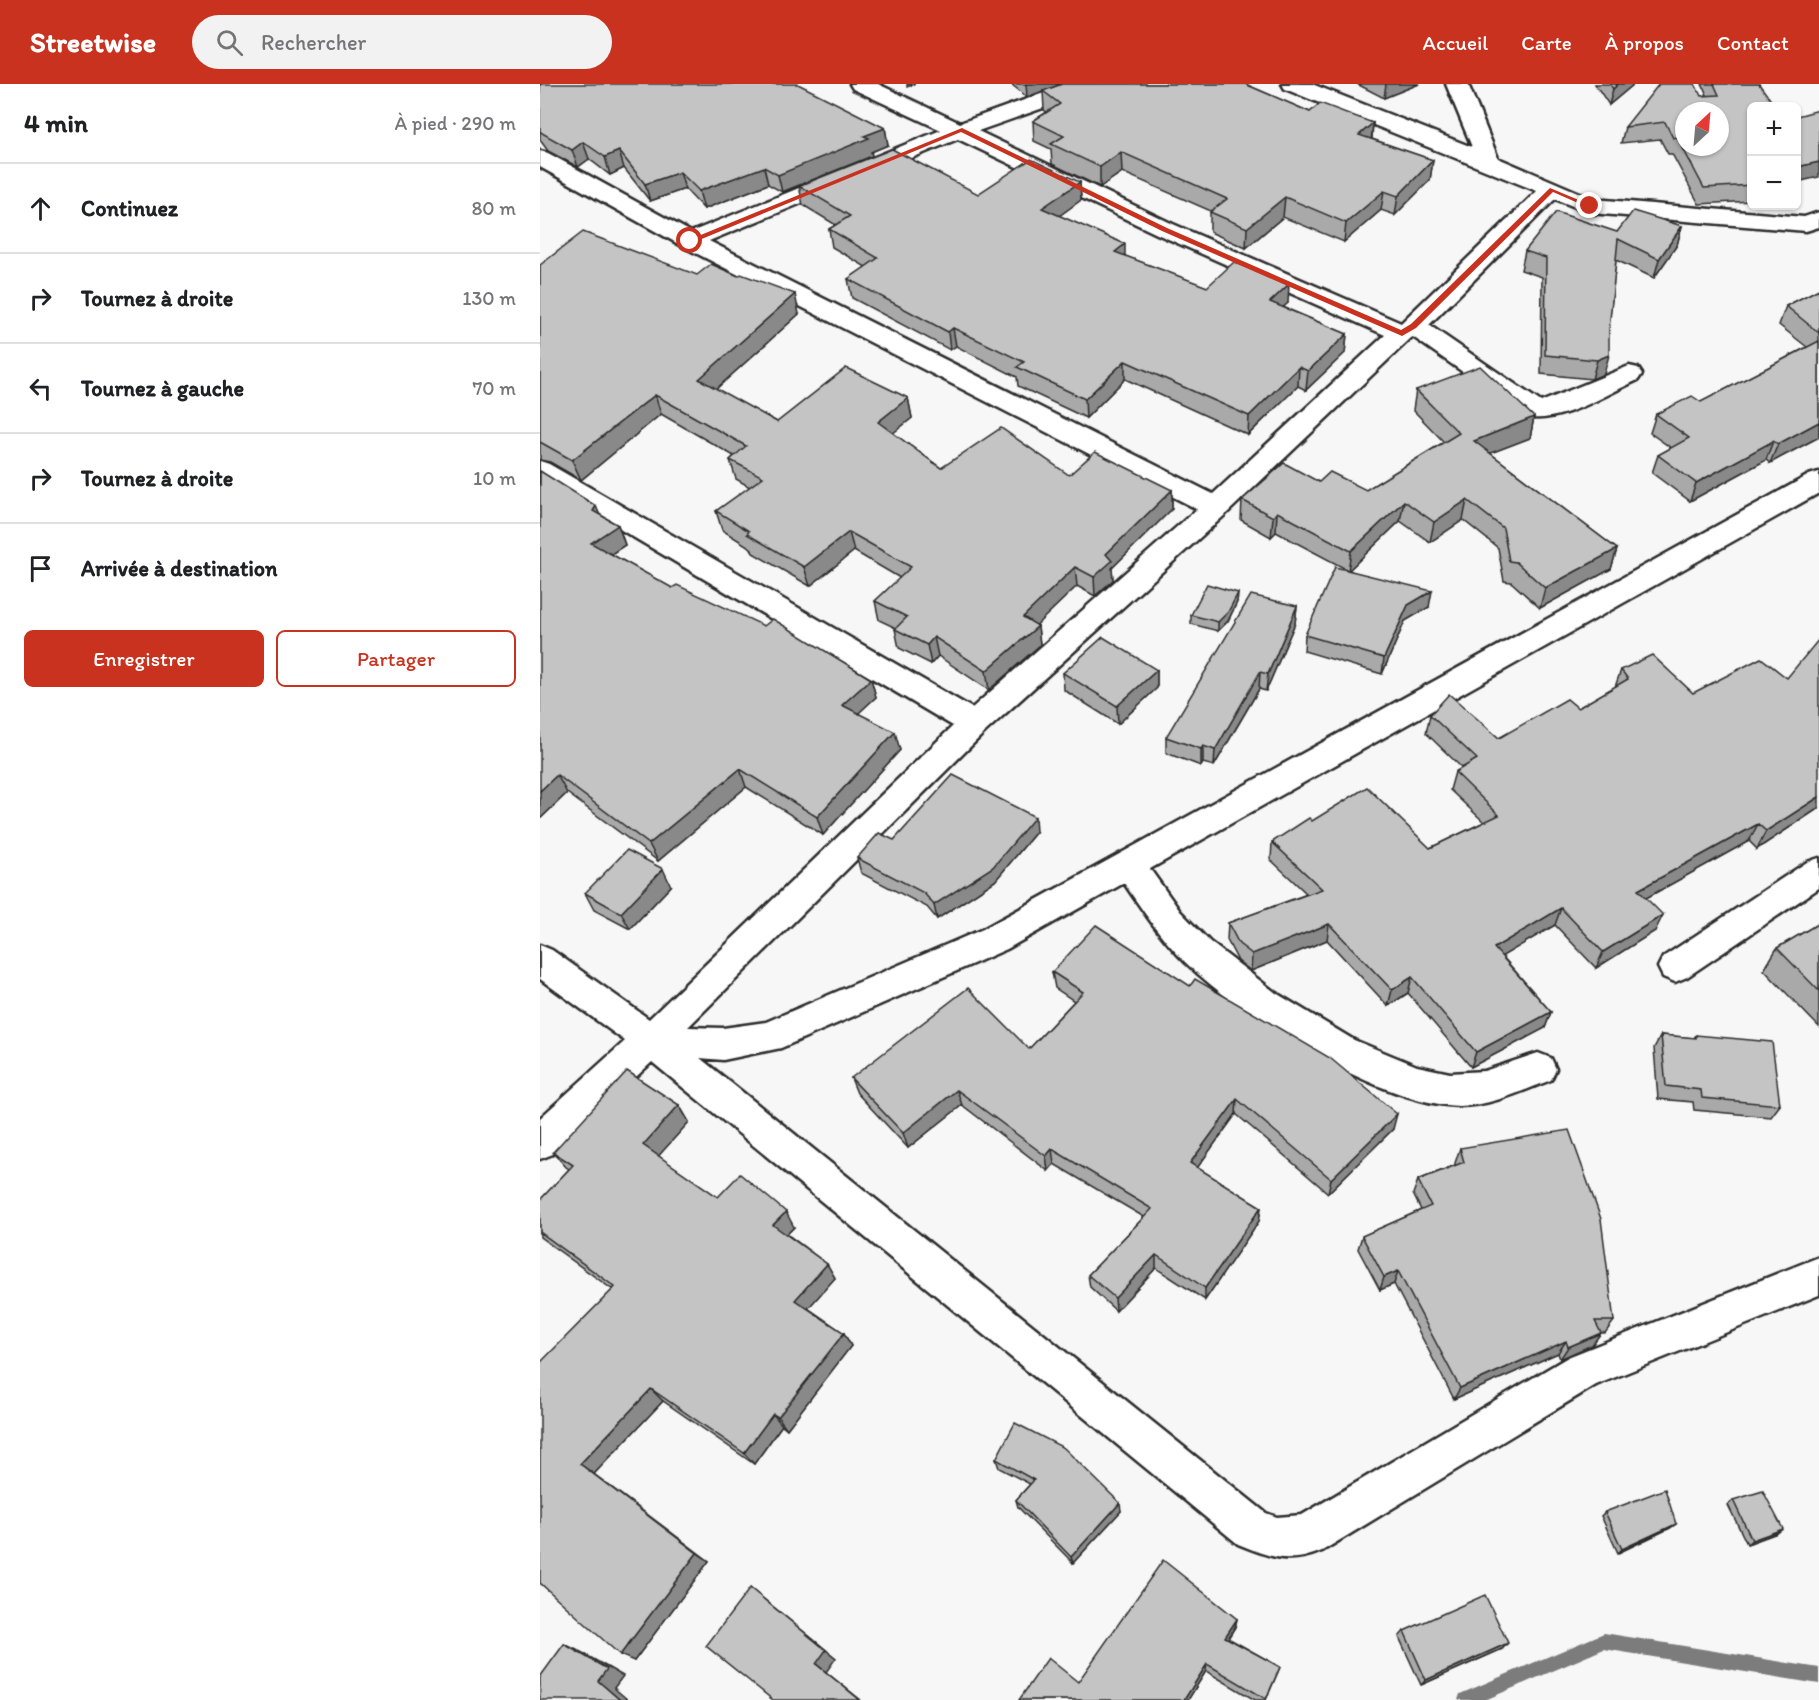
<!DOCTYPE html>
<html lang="fr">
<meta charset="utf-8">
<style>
:root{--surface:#fff;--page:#f2f2f2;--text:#202124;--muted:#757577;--line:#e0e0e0;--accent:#c8321e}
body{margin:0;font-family:Itim,sans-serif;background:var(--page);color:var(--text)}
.controls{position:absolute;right:18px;top:18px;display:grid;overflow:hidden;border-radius:9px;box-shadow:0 2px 4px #0004}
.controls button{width:54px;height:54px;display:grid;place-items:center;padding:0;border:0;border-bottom:2px solid var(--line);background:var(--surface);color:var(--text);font:30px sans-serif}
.compass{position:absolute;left:1135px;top:18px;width:54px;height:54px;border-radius:50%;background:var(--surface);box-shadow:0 2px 4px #0004;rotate:26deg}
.stop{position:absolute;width:18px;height:18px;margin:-14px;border:4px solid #c8321e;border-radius:50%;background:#fff}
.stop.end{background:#c8321e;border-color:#fff;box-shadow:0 2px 6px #0008}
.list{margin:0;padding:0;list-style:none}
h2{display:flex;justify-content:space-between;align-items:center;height:78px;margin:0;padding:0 24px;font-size:26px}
h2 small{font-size:20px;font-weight:400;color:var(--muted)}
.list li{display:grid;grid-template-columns:39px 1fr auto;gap:18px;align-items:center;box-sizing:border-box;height:90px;padding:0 24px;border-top:2px solid var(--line)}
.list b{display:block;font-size:22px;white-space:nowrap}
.list em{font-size:20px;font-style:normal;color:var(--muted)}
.actions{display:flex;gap:12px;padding:18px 24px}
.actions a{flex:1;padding:14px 0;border:2px solid var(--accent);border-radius:9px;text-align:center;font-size:21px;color:var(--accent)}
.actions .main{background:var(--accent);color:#fff}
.icon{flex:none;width:33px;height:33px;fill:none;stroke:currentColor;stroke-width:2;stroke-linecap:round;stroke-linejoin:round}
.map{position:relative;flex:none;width:1279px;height:1616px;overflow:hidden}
header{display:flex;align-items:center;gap:36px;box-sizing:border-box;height:84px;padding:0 30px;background:var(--accent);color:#fff}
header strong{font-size:28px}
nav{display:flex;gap:33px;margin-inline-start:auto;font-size:21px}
.search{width:420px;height:54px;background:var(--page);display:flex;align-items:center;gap:15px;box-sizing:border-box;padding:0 21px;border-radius:33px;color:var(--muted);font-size:22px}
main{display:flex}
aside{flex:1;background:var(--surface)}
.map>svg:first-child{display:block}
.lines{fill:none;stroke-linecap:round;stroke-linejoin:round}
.stream{fill:#7b7b7b;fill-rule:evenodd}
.street-casing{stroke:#2b2b2b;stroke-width:5}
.street{fill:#fff;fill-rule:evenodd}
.wall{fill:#a9a9a9;stroke:#2b2b2b;stroke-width:1.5}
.shaded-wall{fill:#898989;stroke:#2b2b2b;stroke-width:1.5}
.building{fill:#c4c4c4;stroke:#2b2b2b;stroke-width:1.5;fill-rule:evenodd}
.route{fill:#c8321e}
</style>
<header>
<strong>Streetwise</strong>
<div class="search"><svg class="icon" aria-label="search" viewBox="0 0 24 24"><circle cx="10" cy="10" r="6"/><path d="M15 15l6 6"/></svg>Rechercher</div>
<nav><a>Accueil</a><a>Carte</a><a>À propos</a><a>Contact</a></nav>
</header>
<main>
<aside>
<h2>4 min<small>À pied · 290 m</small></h2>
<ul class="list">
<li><svg class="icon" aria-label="ahead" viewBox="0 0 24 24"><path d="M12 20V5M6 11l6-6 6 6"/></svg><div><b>Continuez</b></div><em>80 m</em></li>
<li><svg class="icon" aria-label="right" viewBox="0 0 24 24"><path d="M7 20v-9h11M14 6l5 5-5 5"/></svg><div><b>Tournez à droite</b></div><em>130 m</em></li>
<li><svg class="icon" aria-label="left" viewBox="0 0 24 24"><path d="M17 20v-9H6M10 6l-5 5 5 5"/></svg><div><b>Tournez à gauche</b></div><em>70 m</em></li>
<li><svg class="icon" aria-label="right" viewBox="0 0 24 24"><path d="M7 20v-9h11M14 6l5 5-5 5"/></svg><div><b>Tournez à droite</b></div><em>10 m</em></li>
<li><svg class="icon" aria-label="arrive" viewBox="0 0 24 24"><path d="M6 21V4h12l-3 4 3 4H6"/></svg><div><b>Arrivée à destination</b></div></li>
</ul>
<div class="actions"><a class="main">Enregistrer</a><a>Partager</a></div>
</aside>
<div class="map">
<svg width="1279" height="1616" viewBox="0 0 1279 1616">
<rect width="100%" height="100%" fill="#f7f7f7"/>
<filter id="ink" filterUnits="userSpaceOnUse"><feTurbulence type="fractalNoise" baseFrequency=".0167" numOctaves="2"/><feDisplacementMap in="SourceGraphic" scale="12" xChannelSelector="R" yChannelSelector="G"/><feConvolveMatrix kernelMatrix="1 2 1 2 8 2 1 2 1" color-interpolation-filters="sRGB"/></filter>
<g filter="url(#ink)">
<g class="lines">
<path class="stream" d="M1064,1549L1279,1584V1600L1064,1565L945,1616H918L920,1610Z"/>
<defs>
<g id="street">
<path d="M310,0H338L420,39L529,0H560L557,5L438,47L633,140L861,239L997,107L745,5L742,0H772L932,63L906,0H928L958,74L1054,115L1264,133L1279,128V143L1266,147L1050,129L1015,115L889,241L1001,318L1089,282L1098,284L1102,290L1098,296C1069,309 1018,341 987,333L873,253L871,254L686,430L445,648L148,943L183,944L226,938L443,845L1269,391L1279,388V409L610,785L640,827L670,858L736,909L814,956L877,982L910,989L944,987L998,969L1011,974L1016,985L1011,996C982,1007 951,1022 919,1022C839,1020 702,933 645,878C621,854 603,827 584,799L467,865L241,964L183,976L160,974L726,1429L737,1433L762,1431L1028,1273L1279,1173V1211L1056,1301L782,1467C749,1481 730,1473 698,1460L112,978L13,1070L0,1075V1034L85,957L0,895V861L12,866L109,935L413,642L0,398V377L9,380L432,624L657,425L142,162L0,83V67L8,69L151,148L401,46L313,5ZM418,55L617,150L845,251L673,410L169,157Z"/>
<path d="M1279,774V804L1147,893L1135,898L1123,893L1118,883L1123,873L1267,778Z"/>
</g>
</defs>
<use href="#street" class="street-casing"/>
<use href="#street" class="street"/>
</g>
<g class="wall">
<path d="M0,0L345,44L348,61L331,68L332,72L242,108L228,100L164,125L145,105L110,117L84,84L70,91L49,75L38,83L8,67L0,56Z"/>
<path d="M471,0H705L770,28L833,39L832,55L893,76L890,96L855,131L841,126L804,158L743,133L706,164L670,148V128L671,127L582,88L560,103L512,80L511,65L494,57L493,37L507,28L504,26L503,7L487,13Z"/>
<path d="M817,0H879L844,14Z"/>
<path d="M1055,0H1094L1069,21Z"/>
<path d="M1162,0H1219L1212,22V117L1159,120L1132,70H1128L1120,55L1081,59L1085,43L1161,12L1167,11Z"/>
<path d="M540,98L541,116L519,132L585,172L667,203L748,219L743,223L807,250L805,269L766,306L758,302L708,351L585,295L546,334L478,302L477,293L416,262L410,266L312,214L308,195L326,183L292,163L289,145L296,141L263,121L259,102L438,110Z"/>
<path d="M1142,142L1137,161L1114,194L1076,176L1064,290L1052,295L1001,290L1002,193L981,186L985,167L1077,148Z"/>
<path d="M0,181L259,230L176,305L237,338L368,314L372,334L353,349L401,384L529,391L632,406V425L572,484L573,496L555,512L537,502L496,541L498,542L500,561L449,606L398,572L391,580L359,564L355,545L356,544L339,536L335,517L360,494L314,467L270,502L213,469L211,464L182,446L176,427L210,403L196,395L190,376L194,372L121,330L41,396L10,378L0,376Z"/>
<path d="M1279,205V353L1230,379L1226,376L1150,417L1112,389L1118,371L1131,364L1110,349L1116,330L1161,318L1267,263L1239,241L1246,222Z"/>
<path d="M876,306L994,333L990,354L950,369L1077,465L1071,485L1000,524L971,498L964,497L958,464L923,436L890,458L860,437L809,486L889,523L865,537L842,590L764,567L765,551L806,485L736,448L731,453L701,436L702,416L779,398L826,406L904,358L873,326Z"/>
<path d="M59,430L78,441L85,461L71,470L132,504L331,595L336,613L318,629L360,666L283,751L206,703L118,777L27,709L0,735Z"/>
<path d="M698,509L697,518L688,537L678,547L651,540V531Z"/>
<path d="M757,522L755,539L726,607L719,605L674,682L663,679L661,682L626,669V653Z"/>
<path d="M617,586V604L578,640L524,606L523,589Z"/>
<path d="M1081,586L1153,609L1279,724L1217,765L1209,757L1106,814L1115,847L1056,884L1015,841L962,872L1011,928L1005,944L931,983L868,909L848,922L787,856L711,887L698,877L687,856L688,839L767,810L731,776L732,758L772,737L890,764L944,738L910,706L915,688L922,684L886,649L890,631L959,654L1038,624L1075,603Z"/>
<path d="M496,748L455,797L397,835L387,823L321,789L317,774L354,756Z"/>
<path d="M131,802L90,845L54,826L45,809Z"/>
<path d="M1279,839V943L1224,886L1237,864Z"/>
<path d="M512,888L853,1045L788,1109L696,1030L657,1084L721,1123L719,1137L665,1216L616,1184L576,1227L550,1203L548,1191L604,1133L514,1080L508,1087L422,1021L368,1064L317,1009L311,994L489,965L534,917L515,904Z"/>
<path d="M1121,951L1154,954L1156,951L1240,1021L1231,1033L1154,1026L1153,1018L1118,1015L1114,964Z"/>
<path d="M139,1021L149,1038L118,1072L178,1113L254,1143L247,1150L287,1180L295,1194L268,1224L304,1249L311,1262L247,1345L242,1341L214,1380L123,1317L54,1390L169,1477L94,1577L0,1499L73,1206L0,1153V1116L29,1085L26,1083L13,1068Z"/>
<path d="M920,1064L1074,1237L1065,1249H1060L1052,1261L1020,1275L1018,1269L914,1315L854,1200L840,1206L818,1165L822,1152L881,1126L873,1110L878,1096L915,1081V1079Z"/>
<path d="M456,1375L581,1427L533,1479L478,1423L476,1416L490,1400L459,1384Z"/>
<path d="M1193,1416L1237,1449L1207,1460L1188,1421Z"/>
<path d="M1065,1428L1136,1440L1130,1444L1078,1469L1061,1432Z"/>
<path d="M697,1535L695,1543L688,1554L740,1583L726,1616H715L666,1587L648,1616H479L538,1598Z"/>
<path d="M864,1547L962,1565L881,1601L859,1553Z"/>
</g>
<g class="shaded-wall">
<path d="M367,0H375L367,3Z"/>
<path d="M486,0H522L487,13Z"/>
<path d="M846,0H879L844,14Z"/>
<path d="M1078,0H1094L1069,21L1073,5Z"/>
<path d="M833,39L831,58L819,51Z"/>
<path d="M345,44L348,61L331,68L332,72L242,108L238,91L324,52Z"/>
<path d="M43,58L49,75L38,83L32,66Z"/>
<path d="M79,67L84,84L70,91L65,73Z"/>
<path d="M581,68L582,88L560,103V83Z"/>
<path d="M893,76L890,96L855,131L858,112Z"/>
<path d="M1279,78V93L1257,98V83Z"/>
<path d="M224,83L228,100L164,125L159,107Z"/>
<path d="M140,88L145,105L110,117L105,100Z"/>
<path d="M540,98L541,116L504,143L502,124Z"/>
<path d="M844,107L841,126L804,158L806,139Z"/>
<path d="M745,113L743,133L706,164L707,144Z"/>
<path d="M1142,142L1137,161L1114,194L1119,175Z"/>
<path d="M585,160V179L575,168Z"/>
<path d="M749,200L748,219L729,236L730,218Z"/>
<path d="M255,210L259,230L165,315L159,295Z"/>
<path d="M413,244L416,262L410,266L408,248Z"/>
<path d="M807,250L805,269L766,306L768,287Z"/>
<path d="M1069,271L1064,290L1052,295L1057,276Z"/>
<path d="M585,277V295L546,334L545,315Z"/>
<path d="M759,283L758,302L708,351L709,332Z"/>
<path d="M115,311L121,330L41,396L32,376Z"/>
<path d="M368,314L372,334L342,358L338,338Z"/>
<path d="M994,333L990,354L930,377L934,357Z"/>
<path d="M1279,338V353L1230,379L1238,360Z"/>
<path d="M1233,357L1226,376L1150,417L1156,399Z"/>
<path d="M632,406V425L572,484L573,496L555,512L554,493L566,470Z"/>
<path d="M927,416L923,436L890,458L894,438Z"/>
<path d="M864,417L860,437L808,487L811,467Z"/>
<path d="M56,422L64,441L53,427Z"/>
<path d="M737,428L736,448L731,453L733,433Z"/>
<path d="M78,441L85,461L59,478L51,459Z"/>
<path d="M309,448L314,467L270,502L264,483Z"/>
<path d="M1077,465L1071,485L1000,524L1005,504Z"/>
<path d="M535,483L537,502L485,552L483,533Z"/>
<path d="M892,507L889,523L865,537L842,590L844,574L868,521Z"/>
<path d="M698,509L697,518L688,537L678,547V538Z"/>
<path d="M757,522L755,539L726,607L728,590Z"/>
<path d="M498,542L500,561L449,606L446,587Z"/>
<path d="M394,553L398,572L391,580L387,561Z"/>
<path d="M617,586V604L578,640L577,622Z"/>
<path d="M720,588L719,605L674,682L675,666Z"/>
<path d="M331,595L336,613L307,640L302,621Z"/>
<path d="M355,648L360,666L283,751L277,733Z"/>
<path d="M663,662V679L661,682V665Z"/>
<path d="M200,685L206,703L118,777L109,760Z"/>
<path d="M17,691L27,709L0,735V707Z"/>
<path d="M1279,713V724L1217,765L1226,747Z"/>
<path d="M495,733L496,748L455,797L397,835L394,821Z"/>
<path d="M1218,740L1209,757L1090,823L1098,806Z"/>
<path d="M123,785L131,802L90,845L81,829Z"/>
<path d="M1021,824L1015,841L949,880L954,864Z"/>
<path d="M1123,831L1115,847L1056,884L1063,868Z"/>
<path d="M789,840L787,856L711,887L712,870Z"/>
<path d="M872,893L868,909L848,922L852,906Z"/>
<path d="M1011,928L1005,944L931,983L936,968Z"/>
<path d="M417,1006L422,1021L368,1064L363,1049Z"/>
<path d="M697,1015L696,1030L650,1094V1079Z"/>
<path d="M139,1021L149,1038L114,1077L103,1061Z"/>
<path d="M857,1030L853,1045L788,1109L791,1095Z"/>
<path d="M512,1065L514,1080L508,1087L506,1072Z"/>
<path d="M721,1123L719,1137L665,1216V1204Z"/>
<path d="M246,1128L254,1143L242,1155L233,1141Z"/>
<path d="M616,1171V1184L576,1227L575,1214Z"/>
<path d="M287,1180L295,1194L264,1229L255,1216Z"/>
<path d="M858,1187L854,1200L840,1206L844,1193Z"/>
<path d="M304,1249L311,1262L247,1345L238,1333Z"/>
<path d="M1061,1249L1052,1261L1020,1275L1028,1263Z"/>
<path d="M1026,1257L1018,1269L914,1315L920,1304Z"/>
<path d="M111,1305L123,1317L54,1390L40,1380Z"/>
<path d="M233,1330L242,1341L214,1380L204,1369Z"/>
<path d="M580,1419L581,1427L533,1479L531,1473Z"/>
<path d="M1136,1440L1130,1444L1078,1469L1082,1465Z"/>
<path d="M1243,1445L1237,1449L1207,1460L1212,1456Z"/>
<path d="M157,1469L169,1477L94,1577L80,1571Z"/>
<path d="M210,1504L296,1574L286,1588L321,1616L276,1580Z"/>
<path d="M697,1535L695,1543L684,1561L685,1553Z"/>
<path d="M968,1559L962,1565L881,1601L886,1596Z"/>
<path d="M24,1560L41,1568L83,1592L74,1604L88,1616H80L58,1597Z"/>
<path d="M667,1580L666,1587L648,1616H644Z"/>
</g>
<g class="building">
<path d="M0,0H258L345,44L324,52L329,54L238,91L224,83L159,107L140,88L105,100L79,67L65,73L43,58L32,66L2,49L0,47Z"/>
<path d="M522,0H705L770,28L780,19L833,39L819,51L893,76L858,112L844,107L806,139L745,113L707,144L670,128L687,115L581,68L560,83L511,60L524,52L493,37L520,20L503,7Z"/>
<path d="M1070,0H1078L1073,5Z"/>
<path d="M1119,0H1155L1161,12L1179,11L1174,0H1219L1235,22H1212V101L1164,104L1137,53L1133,54L1125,38L1085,43ZM1144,27H1180V63H1144Z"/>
<path d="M1279,26V78L1257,83V32Z"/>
<path d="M352,65L438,110L491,75L540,98L502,124L585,160L575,168L667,203L694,178L749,200L730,218L807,250L768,287L759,283L709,332L585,277L545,315L477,283L484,278L413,244L408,248L308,195L338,174L289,145L310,132L259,102Z"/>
<path d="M1093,127L1142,142L1119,175L1078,155L1069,246V271L1057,276L1005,271L1006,174L985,167L1016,128L1077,148Z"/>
<path d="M43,148L157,191L171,180L198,192L201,190L255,210L159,295L237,338L306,284L368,314L338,338L401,384L461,344L529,391L555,368L632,406L566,470L572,477L554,493L535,483L483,533L498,542L446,587L394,553L387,561L355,545L367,533L335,517L371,483L309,448L264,483L207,450L209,447L176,427L223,393L190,376L206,362L115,311L32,376L0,358V181Z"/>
<path d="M1279,205V249L1246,222Z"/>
<path d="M1279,257V338L1238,360L1233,357L1156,399L1118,371L1149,354L1116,330L1152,312L1161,318Z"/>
<path d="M940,282L994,333L934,357L1077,465L1005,504L976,478L969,477L963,444L927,416L894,438L864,417L811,467L737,428L733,433L702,416L744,379L779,398L790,388L826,406L919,349L876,306Z"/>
<path d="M0,387L56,422L53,427L78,441L51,459L132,504L137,501L224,542L233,535L331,595L302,621L355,648L277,733L200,685L109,760L17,691L0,707Z"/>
<path d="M795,483L892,507L868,521L844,574L765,551Z"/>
<path d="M667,500L698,509L688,528L678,538L651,531Z"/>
<path d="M711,511L757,522L728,590L720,588L675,666L663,662L661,665L626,653Z"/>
<path d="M563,553L617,586L577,622L523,589Z"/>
<path d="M1279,555V713L1226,747L1218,740L1098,806L1123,831L1063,868L1021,824L954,864L1011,928L936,968L872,893L852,906L789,840L712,870L699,860L688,839L782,805L732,758L769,734L772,737L827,703L890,764L959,731L915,688L937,675L890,631L909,610L959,654L1027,615L1038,624L1088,595L1081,586L1112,571L1153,609L1221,574L1247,594Z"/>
<path d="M413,691L495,733L453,783L394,821L384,809L317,774L339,749L354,756Z"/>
<path d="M87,766L123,785L81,829L45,809Z"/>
<path d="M1279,839V907L1237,864Z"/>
<path d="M556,841L650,902L655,895L790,974L857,1030L791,1095L697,1015L650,1079L721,1123L665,1204L616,1171L575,1214L548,1191L612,1125L512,1065L506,1072L417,1006L363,1049L311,994L428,904L489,965L543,908L512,888Z"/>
<path d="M1121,951L1156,954V951L1232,958L1240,1021L1162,1014L1161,1006L1126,1002Z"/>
<path d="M87,987L139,1021L103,1061L178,1113L200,1090L246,1128L233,1141L287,1180L255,1216L304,1249L238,1333L233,1330L204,1369L111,1305L40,1380L157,1469L80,1571L0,1499V1279L75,1203L0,1148V1116L33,1081L13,1068Z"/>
<path d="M1029,1046L1061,1135L1074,1237H1055L1061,1249L1028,1263L1026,1257L920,1304L858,1187L844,1193L822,1152L891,1122L878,1096L924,1078L920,1064Z"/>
<path d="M475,1339L524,1364L580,1419L531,1473L476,1416L494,1396L456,1375Z"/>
<path d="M1125,1405L1136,1440L1082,1465L1065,1428Z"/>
<path d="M1223,1407L1243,1445L1212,1456L1193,1416Z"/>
<path d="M623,1476L697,1535L685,1553L740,1583L726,1615L667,1580L644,1616H479L508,1574L538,1598Z"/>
<path d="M210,1504L286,1566L276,1580L320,1616H233L166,1562Z"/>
<path d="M945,1511L968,1559L886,1596L864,1547Z"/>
<path d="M24,1560L67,1585L58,1597L80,1616H0V1593Z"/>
</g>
</g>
<path class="route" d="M422,44L627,144L861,246L871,240L1010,104L1053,122L1047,123L1013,108L876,244L862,252L622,147L421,48L152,159L146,157Z"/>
</svg>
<div class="controls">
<button>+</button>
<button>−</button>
</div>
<svg class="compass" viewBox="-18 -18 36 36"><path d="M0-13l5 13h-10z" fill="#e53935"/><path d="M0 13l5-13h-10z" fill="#757577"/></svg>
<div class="stop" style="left:150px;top:157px"></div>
<div class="stop end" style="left:1050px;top:122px"></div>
</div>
</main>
